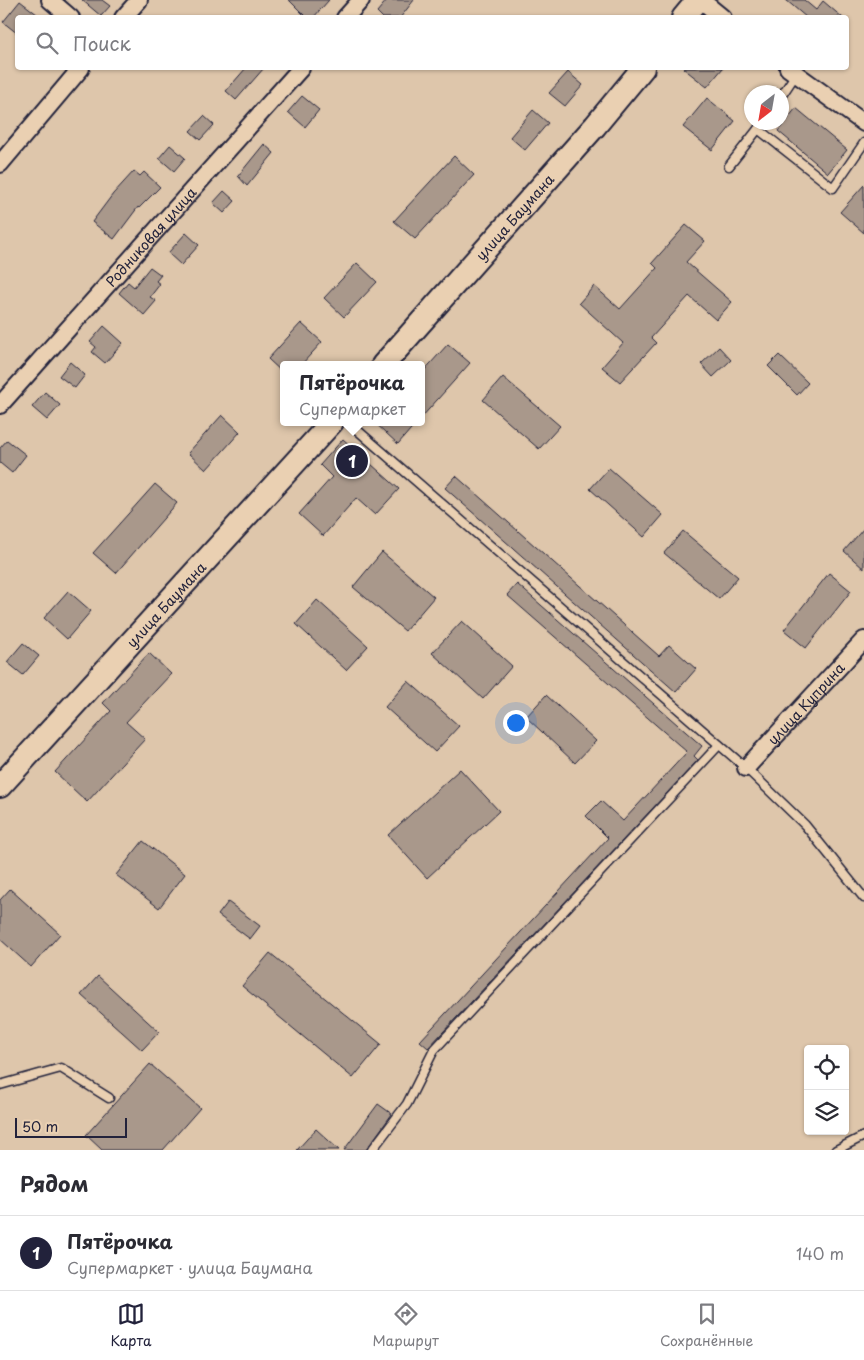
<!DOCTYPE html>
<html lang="ru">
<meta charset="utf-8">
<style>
:root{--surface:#fff;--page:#f2f2f3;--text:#2b2b33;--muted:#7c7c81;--line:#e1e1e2;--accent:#22223b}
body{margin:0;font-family:"Playpen Sans",sans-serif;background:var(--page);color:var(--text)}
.controls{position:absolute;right:15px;bottom:15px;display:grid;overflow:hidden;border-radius:5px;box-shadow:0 1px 4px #0004}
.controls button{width:45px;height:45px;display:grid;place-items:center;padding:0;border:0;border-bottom:1px solid var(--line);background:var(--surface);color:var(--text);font:25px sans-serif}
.compass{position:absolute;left:744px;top:85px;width:45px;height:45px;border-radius:50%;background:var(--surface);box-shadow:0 1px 4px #0004;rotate:211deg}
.scale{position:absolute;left:15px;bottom:12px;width:112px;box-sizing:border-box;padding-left:5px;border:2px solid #22223b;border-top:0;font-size:14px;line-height:18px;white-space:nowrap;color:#22223b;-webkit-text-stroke:4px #ead0b2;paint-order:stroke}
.you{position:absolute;left:515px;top:722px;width:18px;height:18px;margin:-12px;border:4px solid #fff;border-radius:50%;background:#1a73e8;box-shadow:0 0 0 8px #1a73e833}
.badge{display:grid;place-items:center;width:32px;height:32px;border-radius:50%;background:var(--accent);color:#fff;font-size:16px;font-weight:700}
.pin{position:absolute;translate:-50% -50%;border:2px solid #fff;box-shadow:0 1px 5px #0006}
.popup{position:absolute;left:280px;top:361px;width:145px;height:65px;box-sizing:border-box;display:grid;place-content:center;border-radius:5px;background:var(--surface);filter:drop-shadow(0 1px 4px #0005);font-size:16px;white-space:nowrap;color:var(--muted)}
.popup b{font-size:19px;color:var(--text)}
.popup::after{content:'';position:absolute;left:50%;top:100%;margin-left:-10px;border:10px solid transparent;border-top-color:var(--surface)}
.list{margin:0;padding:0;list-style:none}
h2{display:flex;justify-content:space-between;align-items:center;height:65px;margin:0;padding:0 20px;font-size:21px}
h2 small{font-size:16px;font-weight:400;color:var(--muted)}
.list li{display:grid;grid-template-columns:32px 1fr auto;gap:15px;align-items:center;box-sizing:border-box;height:75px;padding:0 20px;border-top:1px solid var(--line)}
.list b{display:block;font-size:19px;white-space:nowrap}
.list p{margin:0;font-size:16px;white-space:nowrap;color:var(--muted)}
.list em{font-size:16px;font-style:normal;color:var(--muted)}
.icon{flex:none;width:28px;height:28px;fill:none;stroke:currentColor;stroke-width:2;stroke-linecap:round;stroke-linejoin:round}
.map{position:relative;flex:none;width:864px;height:1150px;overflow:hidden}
.search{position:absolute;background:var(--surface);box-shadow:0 1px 4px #0004;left:15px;right:15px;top:15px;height:55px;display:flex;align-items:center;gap:12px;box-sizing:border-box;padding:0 18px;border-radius:5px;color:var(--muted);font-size:19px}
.sheet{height:140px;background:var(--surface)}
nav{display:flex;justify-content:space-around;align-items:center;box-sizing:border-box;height:70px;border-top:1px solid var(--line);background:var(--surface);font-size:14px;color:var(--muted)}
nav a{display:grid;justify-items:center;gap:2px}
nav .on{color:var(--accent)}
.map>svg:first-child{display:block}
.building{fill:#a9988b;stroke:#22223b}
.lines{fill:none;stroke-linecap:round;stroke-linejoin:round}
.lane-casing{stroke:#22223b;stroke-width:11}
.street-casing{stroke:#22223b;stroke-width:20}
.secondary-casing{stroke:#22223b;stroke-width:26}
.lane{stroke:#ead0b2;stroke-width:8}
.street{stroke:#ead0b2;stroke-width:16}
.secondary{stroke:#ead0b2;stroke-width:22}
.labels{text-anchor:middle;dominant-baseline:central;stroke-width:4;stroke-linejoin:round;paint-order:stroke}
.street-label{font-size:14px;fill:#22223b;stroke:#ead0b2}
</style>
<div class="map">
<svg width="864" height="1150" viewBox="0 0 864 1150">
<rect width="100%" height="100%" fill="#dec6ab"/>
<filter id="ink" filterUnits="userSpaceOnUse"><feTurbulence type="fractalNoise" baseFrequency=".02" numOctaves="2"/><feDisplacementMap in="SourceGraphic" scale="10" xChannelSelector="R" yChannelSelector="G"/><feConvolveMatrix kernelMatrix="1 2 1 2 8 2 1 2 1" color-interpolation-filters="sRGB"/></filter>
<g filter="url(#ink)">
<g class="building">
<path d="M82,0H102L110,6L101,16Z"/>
<path d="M289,0H329L313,18H307Z"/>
<path d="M387,0H414L400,18H383L377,12Z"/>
<path d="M786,0H804L816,10L823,1L843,18H807Z"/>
<path d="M20,1L42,18H18V34L3,22Z"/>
<path d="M246,68H264L236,100L226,91Z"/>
<path d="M683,68H723L707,87Z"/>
<path d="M568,72L583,85L565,106L549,93Z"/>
<path d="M302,96L319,110L305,127L288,112Z"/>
<path d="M707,98L735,121L712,150L683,127Z"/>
<path d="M796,108L847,150L828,173L778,131Z"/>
<path d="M533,110L548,123L525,150L510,137Z"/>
<path d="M204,116L214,125L200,140L190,131Z"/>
<path d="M264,144L274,153L247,186L238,176Z"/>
<path d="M170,145L185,158L174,171L159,158Z"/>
<path d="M454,156L474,175L415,239L394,221Z"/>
<path d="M134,171L140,176L144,172L160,187L139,208L138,207L114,239L92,222L113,194Z"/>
<path d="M864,185V233L840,212Z"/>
<path d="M224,191L235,201L224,213L213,203Z"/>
<path d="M686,225L705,241L686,262L732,302L716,320L689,296L651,338L656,343L620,382L602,367L623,343L579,303L594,286L620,309L657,268L652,263Z"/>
<path d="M186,233L199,245L181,265L168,253Z"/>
<path d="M357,263L377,282L344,317L324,298Z"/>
<path d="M150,267L161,275L156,281L160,284L150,297L156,301L144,315L119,293L128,282L134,287Z"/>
<path d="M301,323L322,342L301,365H283V373L268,359Z"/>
<path d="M104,326L123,343L105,363L92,352L96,347L90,342Z"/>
<path d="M448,344L470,363L421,418V374Z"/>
<path d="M719,347L731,360L713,377L701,364Z"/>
<path d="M779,355L808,383L797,395L768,366Z"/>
<path d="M70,362L85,375L75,388L59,376Z"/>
<path d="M503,377L560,426L539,449L483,400Z"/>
<path d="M45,392L60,405L47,420L32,407Z"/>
<path d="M222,415L240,432L206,470L188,453Z"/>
<path d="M374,422H417L398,444Z"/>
<path d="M343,439L399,489L375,515L356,498L323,536L299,514L332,477L320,465Z"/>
<path d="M7,440L26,455L12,473L0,463V448Z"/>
<path d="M609,468L663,515L644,537L590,489Z"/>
<path d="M456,476L659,656L669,645L696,669L676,692L445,488Z"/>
<path d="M155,484L177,503L116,573L93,553Z"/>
<path d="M864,528V569L844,551Z"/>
<path d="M683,531L738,577L719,599L664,553Z"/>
<path d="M382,552L434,597L405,631L353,587Z"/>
<path d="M829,573L851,591L806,648L784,630Z"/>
<path d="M517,584L702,746L694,756L698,760L428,1048L420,1041L608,838L586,816L601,801L623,821L687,752L507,595Z"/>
<path d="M68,591L91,611L67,639L44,618Z"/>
<path d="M317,600L368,646L346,670L296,624Z"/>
<path d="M462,621L512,666L483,699L432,653Z"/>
<path d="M23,643L39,656L23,675L7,662Z"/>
<path d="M149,653L171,674L126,722L145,739L87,802L55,772L111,711L103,703Z"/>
<path d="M408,681L459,726L435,752L385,707Z"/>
<path d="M546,695L596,741L575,763L526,717Z"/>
<path d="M460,769L499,811L427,878L388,835Z"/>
<path d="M143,841L185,874L159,908L116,875Z"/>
<path d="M10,889L60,934L31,967L0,939V900Z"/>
<path d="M228,902L260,926L250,939L218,915Z"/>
<path d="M270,953L381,1044L353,1078L242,986Z"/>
<path d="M98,976L159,1032L142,1050L81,995Z"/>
<path d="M150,1064L200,1108L163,1150H102L86,1135Z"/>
<path d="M378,1104L392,1114L366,1150H344Z"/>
<path d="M316,1129L339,1150H297Z"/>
</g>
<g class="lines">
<defs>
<g id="lane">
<path d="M782,95L796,74"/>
<path d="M763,122L758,129L833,188L864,143"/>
<path d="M729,166L758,129"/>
<path d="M348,422L746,768L805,825L864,898"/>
<path d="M0,1085L61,1068L109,1098"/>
<path d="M372,1150L407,1104L434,1050L719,745"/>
<path d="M836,1150L864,1136"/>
</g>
<g id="street">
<path d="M50,0L71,18"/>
<path d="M701,0L723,18"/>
<path d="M123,18L139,0"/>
<path d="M345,18L361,0"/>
<path d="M788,68L864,123"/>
<path d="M0,164L81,68"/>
<path id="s1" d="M0,405L301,68"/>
<path id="s2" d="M746,768L864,640"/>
</g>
<g id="secondary">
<path d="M683,18L698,0"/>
<path id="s3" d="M383,365L595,126L643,68"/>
<path id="s4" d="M0,786L332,422"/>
</g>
</defs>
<use href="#lane" class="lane-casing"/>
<use href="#street" class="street-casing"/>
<use href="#secondary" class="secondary-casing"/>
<use href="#lane" class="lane"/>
<use href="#street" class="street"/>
<use href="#secondary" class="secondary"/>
</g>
</g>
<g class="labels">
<g class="street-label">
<text stroke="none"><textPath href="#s3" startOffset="198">улица Баумана</textPath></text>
<text stroke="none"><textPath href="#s1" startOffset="226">Родниковая улица</textPath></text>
<text stroke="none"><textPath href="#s4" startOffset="246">улица Баумана</textPath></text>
<text stroke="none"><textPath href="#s2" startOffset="88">улица Куприна</textPath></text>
</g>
</g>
</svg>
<div class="controls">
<button><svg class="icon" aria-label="locate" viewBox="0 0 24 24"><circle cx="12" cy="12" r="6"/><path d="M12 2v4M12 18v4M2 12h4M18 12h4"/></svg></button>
<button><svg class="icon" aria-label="layers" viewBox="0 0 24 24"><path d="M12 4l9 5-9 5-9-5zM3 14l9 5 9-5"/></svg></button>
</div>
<svg class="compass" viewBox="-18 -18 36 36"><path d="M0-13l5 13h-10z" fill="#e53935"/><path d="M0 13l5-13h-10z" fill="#7c7c81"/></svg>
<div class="scale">50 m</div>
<div class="you"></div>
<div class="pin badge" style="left:352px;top:461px">1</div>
<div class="popup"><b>Пятёрочка</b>Супермаркет</div>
<div class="search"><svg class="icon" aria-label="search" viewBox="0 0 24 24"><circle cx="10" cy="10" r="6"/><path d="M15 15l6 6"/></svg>Поиск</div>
</div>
<section class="sheet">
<h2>Рядом<small></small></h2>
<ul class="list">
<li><span class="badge">1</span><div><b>Пятёрочка</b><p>Супермаркет · улица Баумана</p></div><em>140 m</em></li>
</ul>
</section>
<nav>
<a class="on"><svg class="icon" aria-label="map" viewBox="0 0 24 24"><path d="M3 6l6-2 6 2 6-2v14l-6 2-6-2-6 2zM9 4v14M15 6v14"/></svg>Карта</a>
<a><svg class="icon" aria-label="directions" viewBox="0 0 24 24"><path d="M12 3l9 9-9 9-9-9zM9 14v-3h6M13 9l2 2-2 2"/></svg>Маршрут</a>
<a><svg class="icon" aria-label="saved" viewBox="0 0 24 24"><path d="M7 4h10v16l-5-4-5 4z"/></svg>Сохранённые</a>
</nav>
